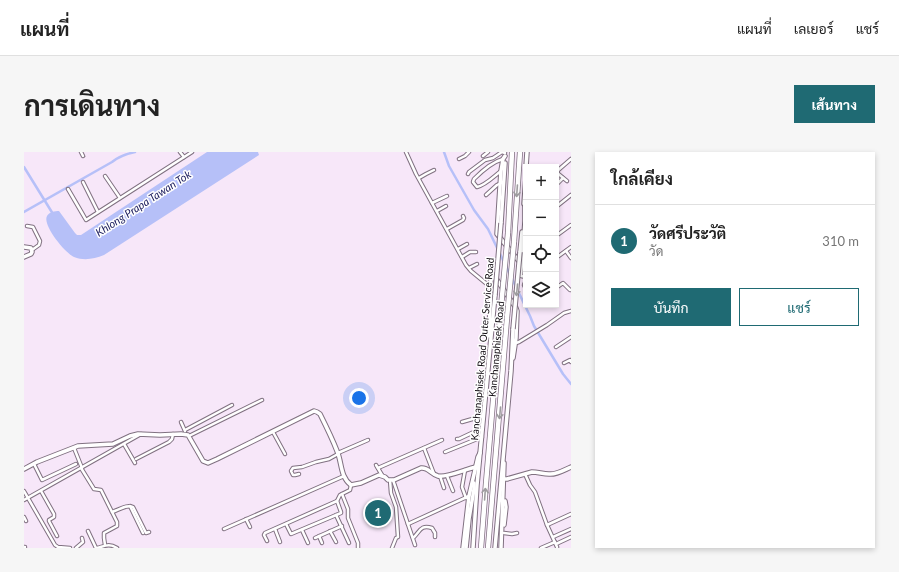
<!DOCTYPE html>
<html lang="th">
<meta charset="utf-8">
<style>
:root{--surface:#fff;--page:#f6f6f6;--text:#222;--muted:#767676;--line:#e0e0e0;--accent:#1f6a73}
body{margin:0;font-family:Lato,Sarabun,sans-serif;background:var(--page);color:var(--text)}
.controls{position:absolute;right:12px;top:12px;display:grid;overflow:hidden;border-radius:0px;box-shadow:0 2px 6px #0003}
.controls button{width:36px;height:36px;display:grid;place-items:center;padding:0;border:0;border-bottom:1px solid var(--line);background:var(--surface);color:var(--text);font:20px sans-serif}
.you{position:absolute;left:335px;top:246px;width:14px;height:14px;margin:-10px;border:3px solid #fff;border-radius:50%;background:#1a73e8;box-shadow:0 0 0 6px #1a73e833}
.badge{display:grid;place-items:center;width:26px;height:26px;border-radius:50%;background:var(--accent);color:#fff;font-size:13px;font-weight:700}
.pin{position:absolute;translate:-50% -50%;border:2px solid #fff;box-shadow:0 1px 4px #0006}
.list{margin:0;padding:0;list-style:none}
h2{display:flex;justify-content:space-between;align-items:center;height:52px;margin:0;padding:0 16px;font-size:17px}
h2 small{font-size:13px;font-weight:400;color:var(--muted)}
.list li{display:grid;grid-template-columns:26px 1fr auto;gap:12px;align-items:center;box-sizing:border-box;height:72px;padding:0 16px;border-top:1px solid var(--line)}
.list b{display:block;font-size:15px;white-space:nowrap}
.list p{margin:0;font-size:13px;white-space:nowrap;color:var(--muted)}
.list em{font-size:13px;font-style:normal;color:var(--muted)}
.actions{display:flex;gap:8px;padding:12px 16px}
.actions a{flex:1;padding:9px 0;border:1px solid var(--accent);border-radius:0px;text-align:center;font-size:14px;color:var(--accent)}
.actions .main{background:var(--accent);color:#fff}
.icon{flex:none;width:22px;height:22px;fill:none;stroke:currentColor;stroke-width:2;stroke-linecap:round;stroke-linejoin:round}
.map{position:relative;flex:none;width:547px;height:396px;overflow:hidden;border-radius:0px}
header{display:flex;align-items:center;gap:24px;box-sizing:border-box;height:56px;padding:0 20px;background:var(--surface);border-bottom:1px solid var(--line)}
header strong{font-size:19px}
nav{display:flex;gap:22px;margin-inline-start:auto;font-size:14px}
.intro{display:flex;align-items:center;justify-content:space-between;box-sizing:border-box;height:96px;padding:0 24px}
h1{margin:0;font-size:28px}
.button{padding:10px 18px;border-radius:0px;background:var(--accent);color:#fff;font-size:14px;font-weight:700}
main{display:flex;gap:24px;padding:0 24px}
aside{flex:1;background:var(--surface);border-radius:0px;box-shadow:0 2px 6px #0003}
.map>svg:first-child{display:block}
.water{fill:#b6c0f8}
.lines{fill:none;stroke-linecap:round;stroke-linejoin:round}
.canal{stroke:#b6c0f8;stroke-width:2.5}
.minor-casing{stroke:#807181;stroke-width:4.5}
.tertiary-casing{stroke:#807181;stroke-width:5.5}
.secondary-casing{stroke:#807181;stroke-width:5.5}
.trunk-casing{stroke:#807181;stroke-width:6}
.minor{stroke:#fff;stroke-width:2.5}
.tertiary{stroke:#fff;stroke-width:3.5}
.secondary{stroke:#fff;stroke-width:3.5}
.trunk{stroke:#fff;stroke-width:4.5}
.secondary-bridge-casing{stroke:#807181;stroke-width:5.5;stroke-linecap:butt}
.trunk-bridge-casing{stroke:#807181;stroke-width:6;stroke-linecap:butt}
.secondary-bridge{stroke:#fff;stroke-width:3.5}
.trunk-bridge{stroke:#fff;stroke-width:4.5}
.oneway{stroke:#9f9da0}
.labels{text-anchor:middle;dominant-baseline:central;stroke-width:3;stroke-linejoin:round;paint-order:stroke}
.street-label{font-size:10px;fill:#100b11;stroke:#fff}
.water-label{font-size:11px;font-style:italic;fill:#1f2060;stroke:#fff}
</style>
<header>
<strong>แผนที่</strong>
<nav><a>แผนที่</a><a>เลเยอร์</a><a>แชร์</a></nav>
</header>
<div class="intro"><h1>การเดินทาง</h1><a class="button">เส้นทาง</a></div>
<main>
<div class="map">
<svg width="547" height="396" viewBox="0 0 547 396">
<rect width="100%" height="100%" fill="#f7e7f9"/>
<path class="water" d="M183,0H234L235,3L80,103C70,107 60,109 50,105C41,101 18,73 23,64C25,60 31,59 35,59L51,81L53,83H57Z"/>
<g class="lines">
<g class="canal">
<path d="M420,0L425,14L450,58L464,77L506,164L510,174L539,222L547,232"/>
<path d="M0,15L29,62"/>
<path d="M0,60L88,10C95,4 102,2 111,0"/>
</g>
<defs>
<g id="minor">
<path d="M57,0L59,4"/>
<path d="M156,0L160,5"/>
<path d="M382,0L392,22L442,113L447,119L464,133L467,134"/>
<path d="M459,4L464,0"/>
<path d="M435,7L441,4L445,0"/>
<path d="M477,19C469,25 462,33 453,35L449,30L450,27C458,19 468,10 479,7"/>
<path d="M532,20L547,7"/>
<path d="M532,20L543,29"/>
<path d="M444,22L445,20L461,8L469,6L478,0L481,1"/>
<path d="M81,24L96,46"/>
<path d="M395,26L402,22L410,18"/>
<path d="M59,30L74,60"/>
<path d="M532,33L539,26"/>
<path d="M44,37L58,61L62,68L168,0"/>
<path d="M462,43L473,33L477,31"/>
<path d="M408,51L423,44"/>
<path d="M532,55L547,43"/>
<path d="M413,59L422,54"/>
<path d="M3,74L9,75L16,89L15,93L8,98"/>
<path d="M423,77L439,68L440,66L439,64"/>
<path d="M532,84L547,73"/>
<path d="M434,97L443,92"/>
<path d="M542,99L547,106"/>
<path d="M438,105L446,100H452"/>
<path d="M532,106L547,95"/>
<path d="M498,112L497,124L502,125"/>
<path d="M445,116L453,112"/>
<path d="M532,136L539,131L546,138H547"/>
<path d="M502,137L500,133L502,128"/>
<path d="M492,191L495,190L523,173L540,161L547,159"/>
<path d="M532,195L547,185"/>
<path d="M540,211L546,208L547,210"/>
<path d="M157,270L161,279"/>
<path d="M438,270L459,264"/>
<path d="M161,278L208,253"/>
<path d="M249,280L261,302"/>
<path d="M165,284L238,248"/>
<path d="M433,287H435L452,279L458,278"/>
<path d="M100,292L111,311"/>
<path d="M50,296L58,316"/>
<path d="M400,296L410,322"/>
<path d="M421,300L458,285"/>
<path d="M314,301L344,288"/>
<path d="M112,307L145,290L148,287L149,282"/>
<path d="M10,312L18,328L52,312"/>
<path d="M352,313L358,323"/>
<path d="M57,316L70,337L77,338L88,360"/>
<path d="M354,316L418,288"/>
<path d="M441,318L438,335L442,346"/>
<path d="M275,322L271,323H269L267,319L269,316L278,315L292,310L305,307L314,302"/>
<path d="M501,322L506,333L511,340L523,373L533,395"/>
<path d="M416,324L420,336"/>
<path d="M423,324L429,339"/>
<path d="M366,328L367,341L372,355L374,385L372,386L368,396"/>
<path d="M369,328L391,393"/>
<path d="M0,339L31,393L34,395L46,396"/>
<path d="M17,339L30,362V365L25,368V369L33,384"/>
<path d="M318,342L324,357V366L334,391V396"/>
<path d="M0,348L117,282"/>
<path d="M106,354L119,381"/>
<path d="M312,363L325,391"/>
<path d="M0,365L2,369"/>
<path d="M222,367L226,375"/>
<path d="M262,372L267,382L317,361V360L313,349"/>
<path d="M384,372L445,344"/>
<path d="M523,373L547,362"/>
<path d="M200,377L320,324"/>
<path d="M251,377L256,390"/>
<path d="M278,378L284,391"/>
<path d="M64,379L72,396"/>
<path d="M306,379L312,390"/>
<path d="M480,381L488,382L493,381"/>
<path d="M295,384L298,391"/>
<path d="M529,385L547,377"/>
<path d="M291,386L318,374"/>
<path d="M389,386C396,380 396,372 408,376L411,381V385"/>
<path d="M243,389L240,383L241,381L313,349L316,343L326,338L327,333"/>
<path d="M532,392L547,385"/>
<path d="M81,393L80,386V381L93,374V370L88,360C95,358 103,352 109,355L122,381L125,380"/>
<path d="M0,395H1"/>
<path d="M52,396L59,390L58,386"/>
<path d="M73,396C81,394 85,391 93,396"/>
<path d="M517,396L531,390"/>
</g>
<g id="tertiary">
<path d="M0,95L7,96L8,100L7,102L0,105"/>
<path d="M0,317L13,310L54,294L89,292L106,284L114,282L136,283L157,282L164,283L179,309L184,311L193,307L290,259L293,260L296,262C302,274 308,286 313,299C318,310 316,325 327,333L337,331L355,323L361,325L364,328H370L397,316C404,315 407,322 414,324C422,326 442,317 452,315"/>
<path d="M480,327H483L508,320C514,320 519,322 525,322C532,323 540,318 547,315"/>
</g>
<g id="secondary">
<path d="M481,4L479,7L477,19L473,82L494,108L498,112L501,69V50"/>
<path d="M502,15L503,0"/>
<path d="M500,52L502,25"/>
<path d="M477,71L481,11"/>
<path d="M496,100L498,80"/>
<path d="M465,184L467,126L469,124L471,125L492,156L493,159L492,186L489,206"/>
<path d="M480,373L482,355L481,349"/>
<path d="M439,396L445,344L454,305L456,301"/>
<path d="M442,396L445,367L450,337V331"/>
<path d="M449,396L453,333L471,143"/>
<path d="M471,396L487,219L489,177"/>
<path d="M477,396L480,311"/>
</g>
<g id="trunk">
<path d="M484,81L488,0"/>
<path d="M490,90L496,0"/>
<path d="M457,396L462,331L477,155"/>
<path d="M464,396L483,166"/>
</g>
</defs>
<use href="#minor" class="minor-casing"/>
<use href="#tertiary" class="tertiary-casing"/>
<use href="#secondary" class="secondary-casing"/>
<use href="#trunk" class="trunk-casing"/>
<use href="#minor" class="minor"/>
<use href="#tertiary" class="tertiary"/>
<use href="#secondary" class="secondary"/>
<use href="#trunk" class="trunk"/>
<defs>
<g id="secondary-bridge">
<path d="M471,143L477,71"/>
<path d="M489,177L496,100"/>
</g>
<g id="trunk-bridge">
<path d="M477,155L484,81"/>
<path d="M483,166L490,90"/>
</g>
</defs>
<use href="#secondary-bridge" class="secondary-bridge-casing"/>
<use href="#trunk-bridge" class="trunk-bridge-casing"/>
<use href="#secondary-bridge" class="secondary-bridge"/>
<use href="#trunk-bridge" class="trunk-bridge"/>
</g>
<defs><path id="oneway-shaft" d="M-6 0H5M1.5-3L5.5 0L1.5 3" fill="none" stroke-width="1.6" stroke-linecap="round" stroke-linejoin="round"/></defs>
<g class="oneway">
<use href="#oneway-shaft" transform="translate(493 39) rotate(94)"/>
<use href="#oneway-shaft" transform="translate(493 138) rotate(95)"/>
<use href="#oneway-shaft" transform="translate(476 261) rotate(95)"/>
<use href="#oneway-shaft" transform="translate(461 342) rotate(-86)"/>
</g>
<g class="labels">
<g class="street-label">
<text transform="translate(458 197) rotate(-85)">Kanchanaphisek Road Outer Service Road</text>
<text transform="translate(472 197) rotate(-85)">Kanchanaphisek Road</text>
</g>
<g class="water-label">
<text transform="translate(119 51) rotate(-33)">Khlong Prapa Tawan Tok</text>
</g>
</g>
</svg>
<div class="controls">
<button>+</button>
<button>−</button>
<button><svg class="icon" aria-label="locate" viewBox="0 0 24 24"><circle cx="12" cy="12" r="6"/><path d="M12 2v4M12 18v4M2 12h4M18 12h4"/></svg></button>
<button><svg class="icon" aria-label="layers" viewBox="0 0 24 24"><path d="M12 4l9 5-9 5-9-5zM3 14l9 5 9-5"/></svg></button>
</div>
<div class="you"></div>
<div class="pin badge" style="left:354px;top:361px">1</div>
</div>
<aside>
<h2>ใกล้เคียง<small></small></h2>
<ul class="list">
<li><span class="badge">1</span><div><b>วัดศรีประวัติ</b><p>วัด</p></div><em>310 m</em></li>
</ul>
<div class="actions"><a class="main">บันทึก</a><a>แชร์</a></div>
</aside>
</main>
